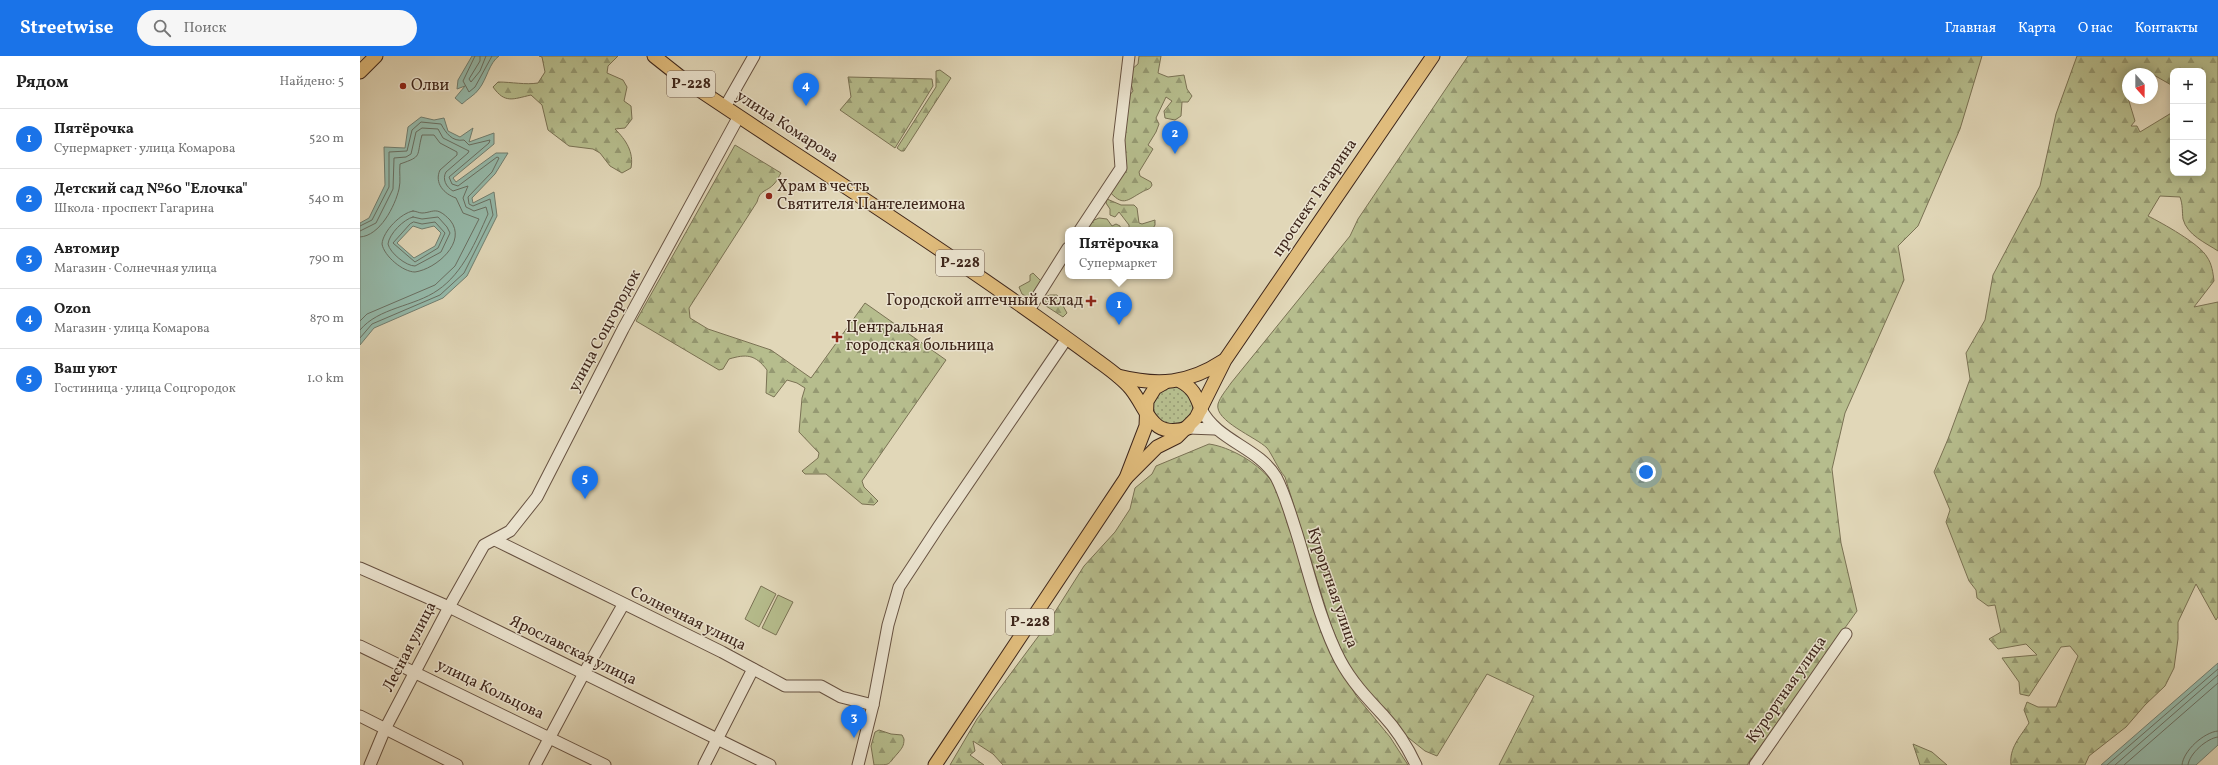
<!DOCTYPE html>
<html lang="ru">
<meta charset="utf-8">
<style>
:root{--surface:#fff;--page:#f6f6f6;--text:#222;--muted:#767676;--line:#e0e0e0;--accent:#1a73e8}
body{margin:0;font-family:Vollkorn,serif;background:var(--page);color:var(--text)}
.controls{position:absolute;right:12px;top:12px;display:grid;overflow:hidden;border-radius:8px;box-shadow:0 2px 10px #0003}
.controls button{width:36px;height:36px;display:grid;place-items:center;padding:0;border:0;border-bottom:1px solid var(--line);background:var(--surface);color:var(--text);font:20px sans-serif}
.compass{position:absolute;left:1762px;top:12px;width:36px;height:36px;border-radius:50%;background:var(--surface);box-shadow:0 2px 10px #0003;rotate:159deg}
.you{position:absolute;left:1286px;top:416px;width:14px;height:14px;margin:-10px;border:3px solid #fff;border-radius:50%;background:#1a73e8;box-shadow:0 0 0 6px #1a73e833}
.badge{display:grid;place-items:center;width:26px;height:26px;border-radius:50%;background:var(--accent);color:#fff;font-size:13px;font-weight:700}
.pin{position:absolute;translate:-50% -33px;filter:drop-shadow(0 1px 2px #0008)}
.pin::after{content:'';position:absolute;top:21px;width:14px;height:12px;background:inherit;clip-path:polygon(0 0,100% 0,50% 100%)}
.popup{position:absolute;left:705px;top:171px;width:108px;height:52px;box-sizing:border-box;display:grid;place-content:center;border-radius:8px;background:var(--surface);filter:drop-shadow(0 1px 3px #0005);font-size:13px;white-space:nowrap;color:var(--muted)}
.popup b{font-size:15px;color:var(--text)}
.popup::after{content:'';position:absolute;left:50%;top:100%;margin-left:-8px;border:8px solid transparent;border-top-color:var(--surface)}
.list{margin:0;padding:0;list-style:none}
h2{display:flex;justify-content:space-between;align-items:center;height:52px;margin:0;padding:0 16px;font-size:17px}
h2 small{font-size:13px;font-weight:400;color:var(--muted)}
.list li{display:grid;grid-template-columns:26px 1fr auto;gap:12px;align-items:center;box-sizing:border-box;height:60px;padding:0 16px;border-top:1px solid var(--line)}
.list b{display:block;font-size:15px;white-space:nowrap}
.list p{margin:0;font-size:13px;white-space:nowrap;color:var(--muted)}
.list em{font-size:13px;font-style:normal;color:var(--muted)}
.icon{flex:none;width:22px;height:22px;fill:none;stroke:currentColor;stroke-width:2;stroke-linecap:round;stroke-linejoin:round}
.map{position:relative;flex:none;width:1858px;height:709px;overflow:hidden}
header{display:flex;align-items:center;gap:24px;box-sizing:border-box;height:56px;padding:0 20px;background:var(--accent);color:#fff}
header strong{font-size:19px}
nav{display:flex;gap:22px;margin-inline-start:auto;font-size:14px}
.search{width:280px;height:36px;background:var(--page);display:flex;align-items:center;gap:10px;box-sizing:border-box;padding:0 14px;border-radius:22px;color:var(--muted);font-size:15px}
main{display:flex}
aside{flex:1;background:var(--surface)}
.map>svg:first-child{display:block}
.grass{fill:url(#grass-dots);stroke:#7a7254}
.forest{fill:url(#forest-firs);stroke:#7a7254;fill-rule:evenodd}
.green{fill:#b6bd8d;stroke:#7a7254}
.water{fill:#95baab;stroke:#727f71;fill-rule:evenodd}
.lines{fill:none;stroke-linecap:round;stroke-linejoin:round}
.shore{stroke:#6a7063;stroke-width:1}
.minor-casing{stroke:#675242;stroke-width:13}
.major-casing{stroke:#3e261b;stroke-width:15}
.minor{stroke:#ece5d1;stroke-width:11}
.major{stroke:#e0bc7c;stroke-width:13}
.poi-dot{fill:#8f2418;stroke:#ece5d1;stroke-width:1.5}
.labels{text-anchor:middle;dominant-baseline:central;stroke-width:3;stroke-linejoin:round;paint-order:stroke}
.shield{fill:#ece5d1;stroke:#725f52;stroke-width:1}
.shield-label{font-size:15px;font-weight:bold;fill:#3e261b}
.poi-label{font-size:16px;fill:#3e261b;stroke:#ece5d1;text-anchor:start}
.street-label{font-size:16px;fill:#3e261b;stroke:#ece5d1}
</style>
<header>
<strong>Streetwise</strong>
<div class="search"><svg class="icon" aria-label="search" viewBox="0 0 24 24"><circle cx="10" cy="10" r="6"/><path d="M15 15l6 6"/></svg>Поиск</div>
<nav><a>Главная</a><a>Карта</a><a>О нас</a><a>Контакты</a></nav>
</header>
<main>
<aside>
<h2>Рядом<small>Найдено: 5</small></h2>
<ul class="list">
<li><span class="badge">1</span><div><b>Пятёрочка</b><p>Супермаркет · улица Комарова</p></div><em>520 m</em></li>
<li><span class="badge">2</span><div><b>Детский сад №60 &quot;Елочка&quot;</b><p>Школа · проспект Гагарина</p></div><em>540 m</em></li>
<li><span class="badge">3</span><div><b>Автомир</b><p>Магазин · Солнечная улица</p></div><em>790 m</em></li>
<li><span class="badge">4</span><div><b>Ozon</b><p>Магазин · улица Комарова</p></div><em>870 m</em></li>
<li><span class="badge">5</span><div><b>Ваш уют</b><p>Гостиница · улица Соцгородок</p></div><em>1.0 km</em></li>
</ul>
</aside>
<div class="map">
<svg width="1858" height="709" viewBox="0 0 1858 709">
<defs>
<pattern id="grass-dots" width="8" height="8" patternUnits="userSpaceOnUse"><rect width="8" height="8" fill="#b6bd8d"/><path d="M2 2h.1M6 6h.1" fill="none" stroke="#959972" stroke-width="1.8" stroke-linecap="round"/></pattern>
<pattern id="forest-firs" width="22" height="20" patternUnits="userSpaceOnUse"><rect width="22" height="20" fill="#b6bd8d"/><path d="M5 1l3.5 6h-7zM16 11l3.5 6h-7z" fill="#959972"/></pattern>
</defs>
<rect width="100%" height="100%" fill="#e1d7b8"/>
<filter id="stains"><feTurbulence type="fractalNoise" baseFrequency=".005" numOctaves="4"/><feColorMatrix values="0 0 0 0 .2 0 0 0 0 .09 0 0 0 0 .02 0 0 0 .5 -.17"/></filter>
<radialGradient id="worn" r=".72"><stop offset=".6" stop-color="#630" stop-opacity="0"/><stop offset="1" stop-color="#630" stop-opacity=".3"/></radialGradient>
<circle class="grass" cx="813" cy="349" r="20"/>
<g class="forest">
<path d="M179,0H258L248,10L247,17L263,24L267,31L264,45L271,50L272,63L265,72L255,73C266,84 274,96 271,112L262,117L250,110L240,97L233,93L209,90L188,74L182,49L171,39C153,43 145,48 133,31L138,26C152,26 165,29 178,27L185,16L182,1Z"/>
<path d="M779,0H801L798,17L808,21L824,19L827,33L832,40L828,46H822L821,60L815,64L805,62L804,55L812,45L806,41L796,62L799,68L796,76L788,89L793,93L779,116L780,120L791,126L792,129C790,134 787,133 782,136C766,145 763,151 748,134L763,112L760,85L769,40L773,35L771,28L772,13L778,8Z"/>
<path d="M1108,0H1622L1600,73L1558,170L1538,190L1544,224L1485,357L1472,413L1481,487L1497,555L1387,709H1139L1174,640L1127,618L1077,700L1065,695L1045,679L1000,626L986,606L971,569L925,421C918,413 912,398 907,392C896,381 854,365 858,348C860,341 867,333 871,327L990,180L998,163Z"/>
<path d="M1717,0H1858V195C1846,187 1827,179 1823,163C1822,156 1823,149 1820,141L1800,140L1788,160C1802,167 1840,188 1847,201C1852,208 1853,217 1854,225L1834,251L1858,246V561L1856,564L1836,528L1818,566V583L1814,612L1805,630L1785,649L1766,671L1729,700L1725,709H1651C1649,692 1660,681 1669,667L1664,654L1667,646L1678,651H1696L1718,600L1710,590L1701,591L1669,640L1660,638L1659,626L1642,602L1677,599L1666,588L1638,593L1629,583L1641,576L1635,549L1628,550L1617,542L1616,534L1609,525L1586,466L1590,454L1574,416L1588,383L1610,323L1606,297L1625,264L1633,219L1680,130L1696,58ZM1813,15H1843V117H1813V56L1780,76L1777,70H1771L1775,65L1768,42V18H1792L1813,30Z"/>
<path d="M580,14L591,22L544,95H541L537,92L576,31V15Z"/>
<path d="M488,21L572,23L573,30L535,92L480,54L491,41Z"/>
<path d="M375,89L421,117C419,120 417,125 414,128C407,136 400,133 397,146L329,252L330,262L348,273L411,294L451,322L505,247L586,304L502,425L504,431L518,445L514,449L502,448L466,418H445L442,415L458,402L459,397L439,376L442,342L445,332L437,327L427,324L414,341L406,337L407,314C395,298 386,298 369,303L363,313L359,314L276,265Z"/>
<path d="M747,143L761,149H774L777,152L779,167L782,168L795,164V169L792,174H769V169L759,156L755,161L750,159V153L746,147Z"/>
<path d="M739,162L747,163L752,170L756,168L760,170L761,174H725L732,165Z"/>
<path d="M673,217L682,226L671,243L662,238L659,231L670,225V219Z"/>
<path d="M690,239H697L707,257L703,261L683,248L685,241Z"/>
<path d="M849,388C870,391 896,406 910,423C915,428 917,436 920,443L972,600L997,641L1030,681L1048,709H643L633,698L613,685L615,695L610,699L624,709H590L617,663L686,570L724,510L755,476L770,453L775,432L792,418L796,410Z"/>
<path d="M519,674L531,678L542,679L544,683C544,690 542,692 538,697C527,709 532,709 514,709L511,690L515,676Z"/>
<path d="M1553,688L1572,696L1587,709H1560Z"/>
</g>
<g class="green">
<path d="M401,530L416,538L399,571L385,563Z"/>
<path d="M418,539L433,546L416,579L402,572Z"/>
</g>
<g class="water">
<path d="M112,0H139C129,7 127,23 119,33C115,39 107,43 102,48L95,42L105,30L97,33L98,24Z"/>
<path d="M61,61L74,64L84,62L88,75L100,81L113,72L109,86L134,77V88L93,122L96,126L136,97H148L135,118L112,142L113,147L134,136L137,160L107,220L83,242L14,272L0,289V167L9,162L25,129L24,91L45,92L48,71ZM53,170L62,173L74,170L81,177L75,190L54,202L37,187Z"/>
<path d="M1858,607V689L1836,709H1741Z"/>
</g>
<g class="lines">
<g class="shore">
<path d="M115,0L103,25L109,36L115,31L132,0"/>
<path d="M120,0V5L109,23L111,26L120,15L126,0"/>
<path d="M53,155C56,155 59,157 62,157C69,157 74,153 80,156C84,158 87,161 90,164C108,186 76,213 55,216C43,216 24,200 22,188C23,175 41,157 53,155Z"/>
<path d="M53,161L62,163L78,161L87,171L90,177L81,196L55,210C46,210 30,197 28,188C29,178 44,163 53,161Z"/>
<path d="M54,166L62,168L75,166L85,177L78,192L55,206L33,187L50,168Z"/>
<path d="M0,170L12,164L29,131V96L47,95L52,74L61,66L81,68C86,77 92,86 104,84L109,89L130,84L129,87L89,121L92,128L98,130L137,101L139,102L132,116L108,141L109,148L113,150L130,143L133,159L104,217L80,239L12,268L0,282"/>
<path d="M0,175L16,167L33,133L34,102L46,101L51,98L56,76L62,72L78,73L83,82L109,95L108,97L86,116C82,123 86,131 93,135L108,130L103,142L106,151L114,155L126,151L128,158C116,185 103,217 78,234C54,251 19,251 0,274"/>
<path d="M0,181C20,180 35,150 39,133C41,125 39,116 40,108C63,100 56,101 62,79H74L80,87L97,96V99L80,114C74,127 84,138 96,142L103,157L119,163L95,210L75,229L7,258L0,265"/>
<path d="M1747,709L1858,613"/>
<path d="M1755,709L1858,619"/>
<path d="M1764,709L1858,627"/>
<path d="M1822,709C1823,695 1844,676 1858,675"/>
<path d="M1828,709C1829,698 1847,682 1858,681"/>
</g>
<defs>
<g id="minor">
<path d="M365,51L394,0"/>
<path d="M720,174L761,112L759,84L769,0"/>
<path d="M669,254L708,192"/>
<path d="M841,353C857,385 898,391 916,421C925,438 930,457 936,475C949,516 960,566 980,604C991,625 1007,642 1023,659C1036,673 1048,692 1056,709"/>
<path d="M828,372L855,373"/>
<path d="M135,484L362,596L425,630H461L481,641L513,649"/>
<path d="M0,512L89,551L410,709"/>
<path d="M0,590L245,709"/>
<path d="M0,660L97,709"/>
<path d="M10,709L25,673L89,551L124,489L150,475L177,441L263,273L379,60"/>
<path d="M175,709L223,619L263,549"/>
<path d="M344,709L393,613"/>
<path d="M498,709L513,649L528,569L539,531L579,470L707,282"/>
<path d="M1395,709L1486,578"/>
</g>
<g id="major">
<path d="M294,0L323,23C461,116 603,205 738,305C749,313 762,322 771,333C789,356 791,383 828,372"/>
<path d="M0,16L16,0"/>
<path d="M758,320C798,330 828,328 863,305"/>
<path d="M820,325C833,332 836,339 841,353"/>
<path d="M766,422L797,391L817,381L836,362L865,304L1073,0"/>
<path d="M575,709L766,422L786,370L787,345L795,332L804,327"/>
</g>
</defs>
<use href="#minor" class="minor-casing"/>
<use href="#major" class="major-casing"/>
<use href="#minor" class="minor"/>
<use href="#major" class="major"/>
</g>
<g class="poi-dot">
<circle cx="43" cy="30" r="4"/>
<circle cx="409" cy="140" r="4"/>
<path d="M729 239h4v4h4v4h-4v4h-4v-4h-4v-4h4z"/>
<path d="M475 275h4v4h4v4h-4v4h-4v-4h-4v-4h4z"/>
</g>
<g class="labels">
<g class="shield">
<rect x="307" y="15" width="48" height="26" rx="3"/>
<rect x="576" y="194" width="48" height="26" rx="3"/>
<rect x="646" y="553" width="48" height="26" rx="3"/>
</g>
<g class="shield-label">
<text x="331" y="28">Р-228</text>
<text x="600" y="207">Р-228</text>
<text x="670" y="566">Р-228</text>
</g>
<g class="poi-label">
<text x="51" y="30">Олви</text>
<text x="417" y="131">Храм в честь<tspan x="417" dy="18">Святителя Пантелеимона</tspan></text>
<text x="723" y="245" text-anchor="end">Городской аптечный склад</text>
<text x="486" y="272">Центральная<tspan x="486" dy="18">городская больница</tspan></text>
</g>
<g class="street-label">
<text transform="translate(427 71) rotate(33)">улица Комарова</text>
<text transform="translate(955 142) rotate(-56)">проспект Гагарина</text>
<text transform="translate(245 275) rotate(-62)">улица Соцгородок</text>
<text transform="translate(972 532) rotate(71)">Курортная улица</text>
<text transform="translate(328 563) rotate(26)">Солнечная улица</text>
<text transform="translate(50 591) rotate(-63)">Лесная улица</text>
<text transform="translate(213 595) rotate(26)">Ярославская улица</text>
<text transform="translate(130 634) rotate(26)">улица Кольцова</text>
<text transform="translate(1427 634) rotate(-55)">Курортная улица</text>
</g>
</g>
<rect width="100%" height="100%" filter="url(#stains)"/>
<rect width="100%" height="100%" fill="url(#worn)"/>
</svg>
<div class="controls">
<button>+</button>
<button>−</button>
<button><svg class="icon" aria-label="layers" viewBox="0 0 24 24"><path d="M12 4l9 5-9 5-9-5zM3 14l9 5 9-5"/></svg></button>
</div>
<svg class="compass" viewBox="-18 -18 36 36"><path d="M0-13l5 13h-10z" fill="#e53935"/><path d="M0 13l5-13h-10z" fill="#767676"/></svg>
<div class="you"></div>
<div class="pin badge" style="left:759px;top:269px">1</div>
<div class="popup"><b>Пятёрочка</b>Супермаркет</div>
<div class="pin badge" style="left:815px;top:98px">2</div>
<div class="pin badge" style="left:494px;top:682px">3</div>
<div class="pin badge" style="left:446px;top:50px">4</div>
<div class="pin badge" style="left:225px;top:443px">5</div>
</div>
</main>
